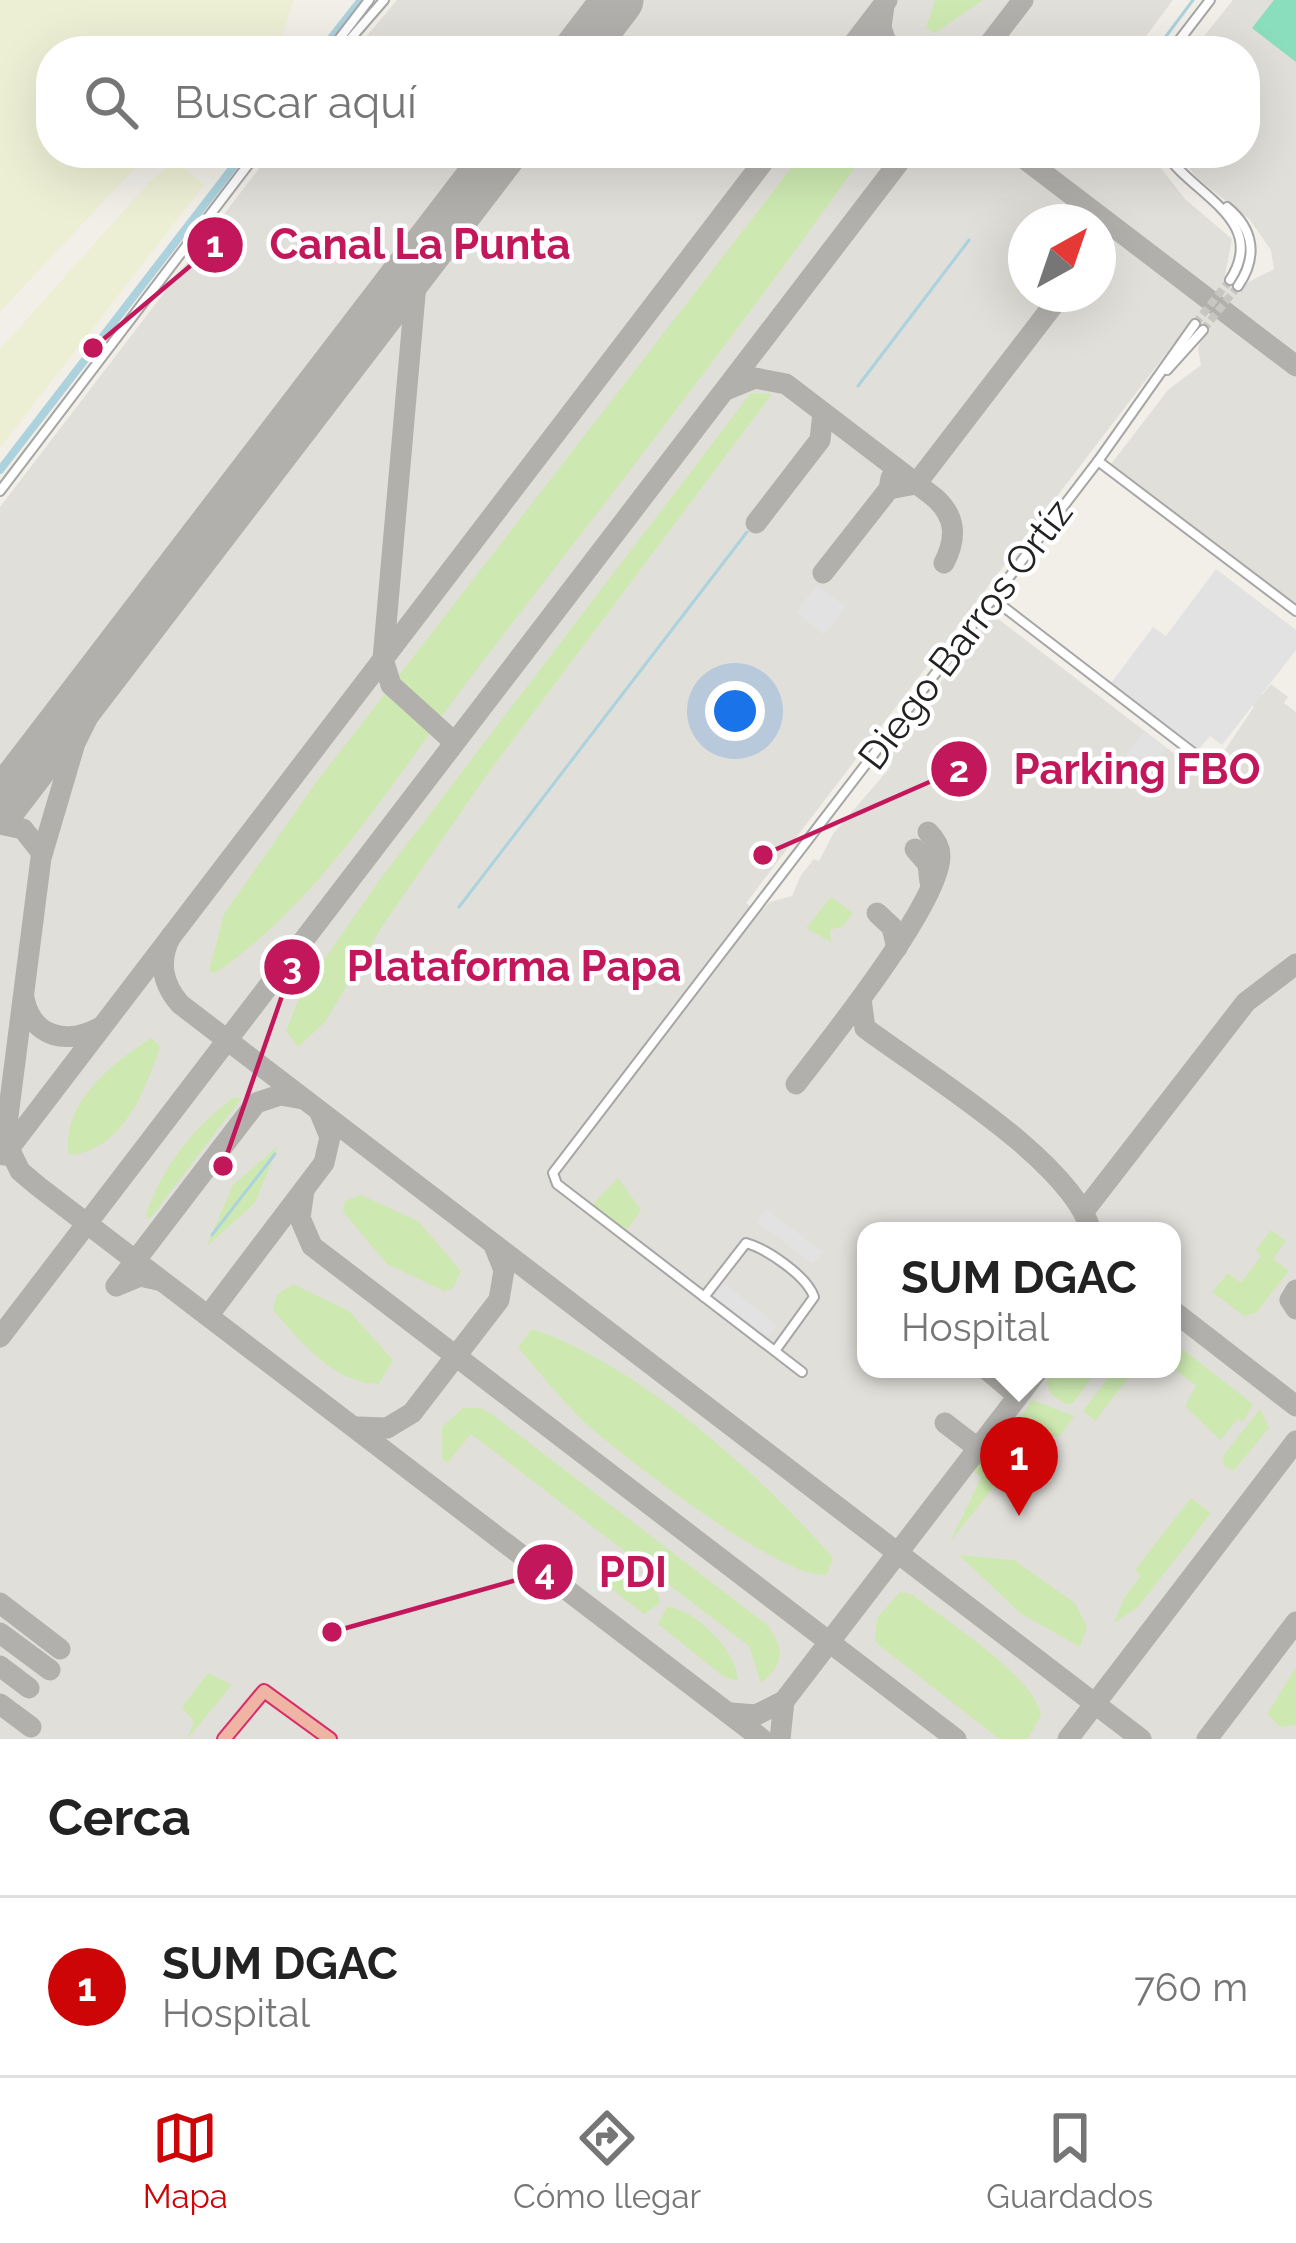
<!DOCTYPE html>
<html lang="es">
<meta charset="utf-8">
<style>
:root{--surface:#fff;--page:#f2f2f2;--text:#222;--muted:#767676;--line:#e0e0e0;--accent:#ce0506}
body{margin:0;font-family:Raleway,sans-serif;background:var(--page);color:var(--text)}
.compass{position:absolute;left:1008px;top:204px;width:108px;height:108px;border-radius:50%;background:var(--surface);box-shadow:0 12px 48px #0002;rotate:40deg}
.you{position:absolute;left:735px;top:711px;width:42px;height:42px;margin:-30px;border:9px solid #fff;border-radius:50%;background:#1a73e8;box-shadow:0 0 0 18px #1a73e833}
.badge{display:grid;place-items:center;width:78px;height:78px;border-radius:50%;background:var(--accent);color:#fff;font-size:39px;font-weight:700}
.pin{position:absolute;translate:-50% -99px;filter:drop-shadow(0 3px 6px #0008)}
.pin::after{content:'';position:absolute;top:63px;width:42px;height:36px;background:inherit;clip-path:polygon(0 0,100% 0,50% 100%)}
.popup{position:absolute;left:857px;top:1222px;width:324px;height:156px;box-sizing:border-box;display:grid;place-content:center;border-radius:24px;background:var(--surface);filter:drop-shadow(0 3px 9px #0005);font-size:39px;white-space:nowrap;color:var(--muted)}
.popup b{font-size:45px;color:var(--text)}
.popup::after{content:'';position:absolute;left:50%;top:100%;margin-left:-24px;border:24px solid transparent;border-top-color:var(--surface)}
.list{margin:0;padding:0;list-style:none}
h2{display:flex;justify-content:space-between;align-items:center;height:156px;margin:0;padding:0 48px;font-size:51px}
h2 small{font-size:39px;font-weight:400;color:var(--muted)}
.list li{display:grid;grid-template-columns:78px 1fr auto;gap:36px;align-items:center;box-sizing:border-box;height:180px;padding:0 48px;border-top:3px solid var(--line)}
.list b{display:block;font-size:45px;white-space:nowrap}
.list p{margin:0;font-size:39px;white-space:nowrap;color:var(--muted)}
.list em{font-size:39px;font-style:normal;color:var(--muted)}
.icon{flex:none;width:66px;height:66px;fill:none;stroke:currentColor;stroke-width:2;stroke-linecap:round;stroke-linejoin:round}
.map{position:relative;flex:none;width:1296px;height:1739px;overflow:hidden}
.search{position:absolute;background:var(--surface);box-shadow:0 12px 48px #0002;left:36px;right:36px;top:36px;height:132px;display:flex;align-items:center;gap:30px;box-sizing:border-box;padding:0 42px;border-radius:48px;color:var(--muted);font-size:45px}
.sheet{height:336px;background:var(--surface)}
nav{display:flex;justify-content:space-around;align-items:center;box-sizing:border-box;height:168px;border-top:3px solid var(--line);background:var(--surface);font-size:33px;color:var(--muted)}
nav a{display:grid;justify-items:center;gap:6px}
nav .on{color:var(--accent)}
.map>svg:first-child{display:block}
.airport{fill:#e1dfda;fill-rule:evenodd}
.farmland{fill:#edefd5}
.grass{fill:#cde9b1}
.pitch{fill:#8adebd}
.parking{fill:#e2e2e2}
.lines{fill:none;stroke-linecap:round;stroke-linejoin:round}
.stream{stroke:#abd2dd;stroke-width:3}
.canal{stroke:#abd2dd;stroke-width:8}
.taxiway{stroke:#b1b0ac;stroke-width:21}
.runway{stroke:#b1b0ac;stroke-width:51}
.minor-tunnel{stroke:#c8c6c1;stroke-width:8;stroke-dasharray:8 4;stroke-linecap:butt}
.minor-casing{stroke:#a6a6a6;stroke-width:12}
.trunk-casing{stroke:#d72e69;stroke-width:16}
.minor{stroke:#fff;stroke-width:8}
.trunk{stroke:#f0b4a4;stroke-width:12}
.labels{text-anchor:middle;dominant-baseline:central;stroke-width:9;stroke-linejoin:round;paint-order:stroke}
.street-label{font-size:39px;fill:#222;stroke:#fff}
.leader{fill:none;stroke:#c2185b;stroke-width:4.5}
.callout-dot{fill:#c2185b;stroke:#fff;stroke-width:4.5}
.mark-label{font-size:36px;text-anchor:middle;font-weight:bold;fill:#fff}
.callout-label{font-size:42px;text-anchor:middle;font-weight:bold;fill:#c2185b;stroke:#fff;stroke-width:9;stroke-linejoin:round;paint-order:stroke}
</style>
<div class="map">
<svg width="1296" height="1739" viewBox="0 0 1296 1739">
<rect width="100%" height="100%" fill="#f2efe9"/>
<g class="airport">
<path d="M397,0H1173L1135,51H354Z"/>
<path d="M1233,0H1296V605L1111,464L1168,390L1201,365L1198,349L1204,331L1191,321L746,903L759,913L770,902L792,896L801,875L814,859L819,861L833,834L888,770L892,763L885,755L993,615L1206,778L1254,707L1235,692L1244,681L1262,695L1271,684L1288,697L1284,703L1296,712V1739H0V507L271,153H1149L1185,199L1232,239L1225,275L1239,287L1274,269L1271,250L1250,220L1197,178L1177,153H1245V51H1192ZM1026,222H1098V294H1026ZM866,1231H1172V1369H866Z"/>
</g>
<g class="farmland">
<path d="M0,0H294L277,51H51V153H149L0,312Z"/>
<path d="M177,162L204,185L0,448V349L152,179Z"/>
</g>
<g class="grass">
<path d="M935,0H983L935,33L926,28Z"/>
<path d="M803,153H865C739,332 604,504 470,678C394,779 321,902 215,973L209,971L224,914L315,784Z"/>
<path d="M751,393L772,394L486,776L381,928L325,1022L298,1047L286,1031L302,991L381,878Z"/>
<path d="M831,897L853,913L843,926L830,930L831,942L806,928Z"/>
<path d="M151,1038L160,1046C147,1089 121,1152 69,1155C60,1103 113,1063 151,1038Z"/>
<path d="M234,1097L241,1099L149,1220L146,1214C164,1164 192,1129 234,1097Z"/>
<path d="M278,1146L255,1203L206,1247L233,1185Z"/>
<path d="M618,1178L641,1210L625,1232L592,1205Z"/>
<path d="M361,1195L418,1221L461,1271L453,1288L444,1291L387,1264L343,1212L345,1201Z"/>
<path d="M1271,1230L1286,1241L1273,1259L1289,1271L1256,1313L1244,1316L1212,1292L1228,1273L1241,1283L1261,1256L1256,1250Z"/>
<path d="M293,1284L349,1311L393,1360L379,1384C334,1384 300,1341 273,1310L277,1295Z"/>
<path d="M532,1329C638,1364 761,1475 833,1558L827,1574C791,1587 610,1448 579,1417C558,1395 537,1371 518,1347Z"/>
<path d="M1172,1341L1253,1404L1243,1422L1238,1419L1220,1440L1185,1406L1196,1386L1172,1367Z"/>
<path d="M1056,1369H1098L1073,1403L1065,1404L1051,1394L1046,1382Z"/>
<path d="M1115,1369H1135L1095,1421L1083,1411Z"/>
<path d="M1032,1400L1074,1416L1059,1437L1035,1435L1018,1422Z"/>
<path d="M463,1408H480L493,1415L766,1624C784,1646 786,1664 761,1683L749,1646L471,1434L448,1462L442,1459V1427Z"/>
<path d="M1260,1409L1269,1428L1233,1471L1223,1465L1224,1455Z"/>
<path d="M1009,1427L1027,1445L950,1542L981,1478L972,1470Z"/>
<path d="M1191,1498L1211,1513L1138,1607L1114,1623L1124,1598L1141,1576L1135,1570Z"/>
<path d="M959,1555L1014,1560L1075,1603L1087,1627L1080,1647L1020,1613Z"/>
<path d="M611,1557L657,1591L660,1603L644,1614L596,1577L605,1558Z"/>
<path d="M900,1592L913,1595C945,1620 1034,1676 1041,1715L1028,1739H999L875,1642L877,1618Z"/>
<path d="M667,1607C696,1609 737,1652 738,1681L724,1677L658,1624Z"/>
<path d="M1296,1667V1725L1280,1727L1267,1714Z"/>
<path d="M208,1673L232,1685L187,1739L194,1722L182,1707Z"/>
</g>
<path class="pitch" d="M1274,0H1296V62L1252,28Z"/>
<g class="parking">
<path d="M1216,569L1296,630V650L1222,745L1210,736L1199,749L1111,683L1153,627L1166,636Z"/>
<path d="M816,585L846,607L824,635L796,612Z"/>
<path d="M1144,731L1166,749L1140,782L1117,766Z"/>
<path d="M766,1209L823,1252L813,1264L757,1222Z"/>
<path d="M724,1283L777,1325L768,1337L714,1296Z"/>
</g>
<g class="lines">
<g class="stream">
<path d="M1155,51L1193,0"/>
<path d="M858,386L969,240"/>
<path d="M459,907L747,532"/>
<path d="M212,1235L275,1154"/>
</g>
<g class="canal">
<path d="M321,51L361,0"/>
<path d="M0,470L244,153"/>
</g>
<g class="taxiway">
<path d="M884,6L881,27L889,51"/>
<path d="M848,51L887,0"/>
<path d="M984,51L1023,0"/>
<path d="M1017,153L1296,366"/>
<path d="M418,261L383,659L391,685L454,742"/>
<path d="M728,389L755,378L786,384L934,497C956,516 957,538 944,563"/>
<path d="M889,489L916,484L1061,295"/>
<path d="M756,523L820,440L823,413"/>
<path d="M823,573L889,489L891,478"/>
<path d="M148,614L109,674L75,743L41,858L5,1140L20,1171L39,1187L762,1739"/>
<path d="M0,824L23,829L42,853"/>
<path d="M915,849L928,864L930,882"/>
<path d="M877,913L892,927L897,948"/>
<path d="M171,936C158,961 162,983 180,1004L1141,1739"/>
<path d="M24,998C32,1039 69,1045 101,1027"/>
<path d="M861,999L865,1028C925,1073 1072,1161 1091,1231"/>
<path d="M796,1084C828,1042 940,903 940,856C940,846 935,839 928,832"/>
<path d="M4,1155L770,153"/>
<path d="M304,1190L300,1218L312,1246L956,1739"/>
<path d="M1084,1211L1246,1002L1296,964"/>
<path d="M158,1280L140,1276L116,1286L256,1103L280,1095L303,1099"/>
<path d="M1296,1290L1290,1300L1296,1309"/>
<path d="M1172,1310L1296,1406"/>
<path d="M208,1316L324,1163L330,1137L320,1113"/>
<path d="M0,1337L906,153"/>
<path d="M986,1369L1011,1390L1022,1391"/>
<path d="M945,1423L971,1443L982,1444"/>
<path d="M358,1427L387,1428L412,1413L499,1300L504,1270L495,1248"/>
<path d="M0,1603L60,1649"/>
<path d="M0,1633L50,1670"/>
<path d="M0,1666L29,1688"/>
<path d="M0,1704L31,1727"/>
<path d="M731,1713L756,1715L784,1701L1039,1369"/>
<path d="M780,1739L784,1701"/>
<path d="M1068,1739L1296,1441"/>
<path d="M1207,1739L1296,1622"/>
</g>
<g class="runway">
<path d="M579,51L618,0"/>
<path d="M0,807L501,153"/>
</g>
<g class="minor-tunnel">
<path d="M1195,324L1230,280"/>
<path d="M1203,330L1238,286"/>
</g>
<defs>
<g id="minor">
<path d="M330,51L369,0"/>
<path d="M340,51L384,0"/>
<path d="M1171,51L1210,0"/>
<path d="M1165,153C1193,195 1269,220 1230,280"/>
<path d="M1227,207C1254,229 1258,257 1238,286"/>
<path d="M1167,370L1203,330"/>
<path d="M1098,461L1296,611"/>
<path d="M0,491L257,153"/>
<path d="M992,598L1204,761"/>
<path d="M704,1297L746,1243C767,1249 807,1276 814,1297L775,1351"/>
<path d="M802,1372L557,1184L553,1173L1098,461L1195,324"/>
</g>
<path id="trunk" d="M224,1739L264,1691L330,1739"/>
</defs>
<use href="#minor" class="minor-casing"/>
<use href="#trunk" class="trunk-casing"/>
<use href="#minor" class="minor"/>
<use href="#trunk" class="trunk"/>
</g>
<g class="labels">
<g class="street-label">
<text transform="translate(965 634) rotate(-53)">Diego Barros Ortíz</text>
</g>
</g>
<path class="leader" d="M93 348L215 245M763 855L959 769M223 1166L292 967M332 1632L545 1572"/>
<g class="callout-dot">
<circle cx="93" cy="348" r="12"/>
<circle cx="763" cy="855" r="12"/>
<circle cx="223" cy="1166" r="12"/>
<circle cx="332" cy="1632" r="12"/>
<circle cx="215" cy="245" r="30"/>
<circle cx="959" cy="769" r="30"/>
<circle cx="292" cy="967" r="30"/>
<circle cx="545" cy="1572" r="30"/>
</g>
<g class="mark-label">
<text x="215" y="257">1</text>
<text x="959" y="782">2</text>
<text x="292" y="979">3</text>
<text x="545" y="1585">4</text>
</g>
<g class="callout-label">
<text x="420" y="259">Canal La Punta</text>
<text x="1137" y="784">Parking FBO</text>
<text x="514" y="981">Plataforma Papa</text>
<text x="633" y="1587">PDI</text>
</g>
</svg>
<svg class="compass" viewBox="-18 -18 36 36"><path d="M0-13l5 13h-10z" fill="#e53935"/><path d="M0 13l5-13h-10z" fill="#767676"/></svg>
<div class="you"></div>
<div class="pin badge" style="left:1019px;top:1516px">1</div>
<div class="popup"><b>SUM DGAC</b>Hospital</div>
<div class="search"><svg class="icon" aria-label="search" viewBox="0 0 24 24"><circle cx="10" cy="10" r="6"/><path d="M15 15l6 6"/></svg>Buscar aquí</div>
</div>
<section class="sheet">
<h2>Cerca<small></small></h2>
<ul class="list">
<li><span class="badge">1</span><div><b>SUM DGAC</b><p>Hospital</p></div><em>760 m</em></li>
</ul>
</section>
<nav>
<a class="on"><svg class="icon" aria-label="map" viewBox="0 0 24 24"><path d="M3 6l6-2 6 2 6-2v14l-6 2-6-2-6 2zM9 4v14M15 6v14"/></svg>Mapa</a>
<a><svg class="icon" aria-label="directions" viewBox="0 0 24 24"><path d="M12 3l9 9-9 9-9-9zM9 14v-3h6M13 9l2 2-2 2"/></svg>Cómo llegar</a>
<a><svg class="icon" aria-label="saved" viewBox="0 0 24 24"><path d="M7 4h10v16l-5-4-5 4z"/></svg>Guardados</a>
</nav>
